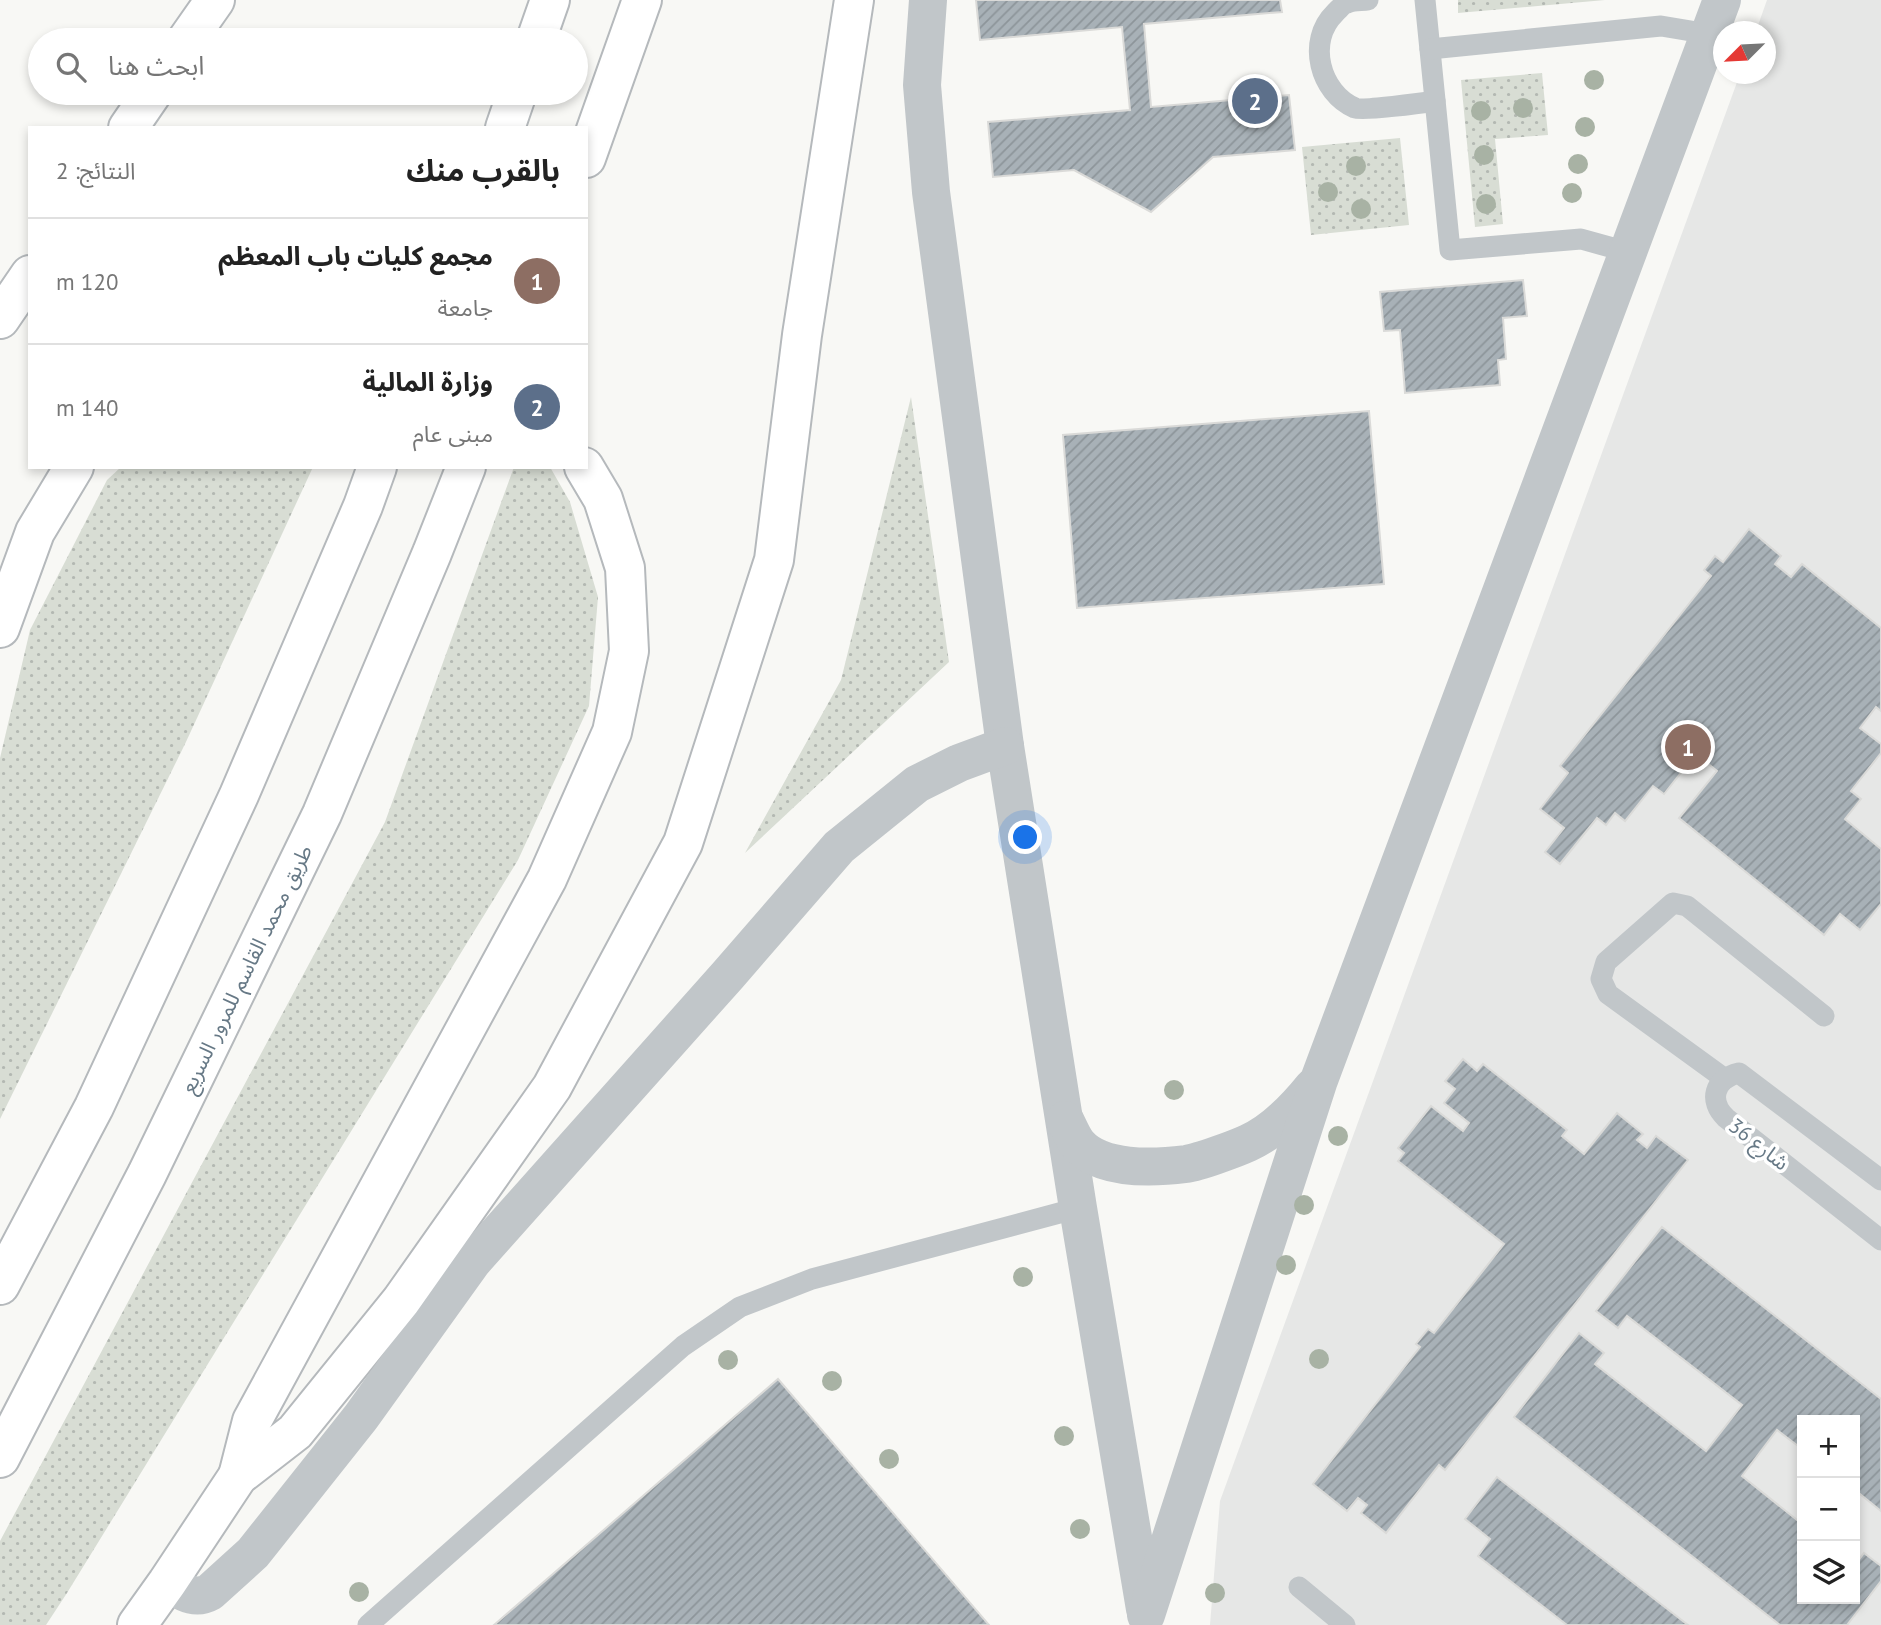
<!DOCTYPE html>
<html lang="ar">
<meta charset="utf-8">
<style>
:root{--surface:#fff;--page:#f6f6f6;--text:#222;--muted:#767676;--line:#e0e0e0;--accent:#e45029}
body{margin:0;font-family:"PT Sans","Noto Sans Arabic",sans-serif;background:var(--page);color:var(--text);direction:rtl}
.controls{position:absolute;right:21px;bottom:21px;display:grid;overflow:hidden;border-radius:0px;box-shadow:0 4px 10px #0003}
.controls button{width:63px;height:63px;display:grid;place-items:center;padding:0;border:0;border-bottom:2px solid var(--line);background:var(--surface);color:var(--text);font:35px sans-serif}
.compass{position:absolute;left:1713px;top:21px;width:63px;height:63px;border-radius:50%;background:var(--surface);box-shadow:0 4px 10px #0003;rotate:246deg}
.you{position:absolute;left:1026px;top:838px;width:24px;height:24px;margin:-18px;border:5px solid #fff;border-radius:50%;background:#1a73e8;box-shadow:0 0 0 10px #1a73e833}
.badge{display:grid;place-items:center;width:46px;height:46px;border-radius:50%;background:var(--accent);color:#fff;font-size:23px;font-weight:700}
.pin{position:absolute;translate:-50% -50%;border:4px solid #fff;box-shadow:0 2px 7px #0006}
.list{margin:0;padding:0;list-style:none}
h2{display:flex;justify-content:space-between;align-items:center;height:91px;margin:0;padding:0 28px;font-size:30px}
h2 small{font-size:23px;font-weight:400;color:var(--muted)}
.list li{display:grid;grid-template-columns:46px 1fr auto;gap:21px;align-items:center;box-sizing:border-box;height:126px;padding:0 28px;border-top:2px solid var(--line)}
.list b{display:block;font-size:26px;white-space:nowrap}
.list p{margin:0;font-size:23px;white-space:nowrap;color:var(--muted)}
.list em{font-size:23px;font-style:normal;color:var(--muted)}
.icon{flex:none;width:38px;height:38px;fill:none;stroke:currentColor;stroke-width:2;stroke-linecap:round;stroke-linejoin:round}
.map{position:relative;flex:none;width:1881px;height:1625px;overflow:hidden;direction:ltr}
.search{position:absolute;background:var(--surface);box-shadow:0 4px 10px #0003;left:28px;top:28px;width:560px;height:77px;display:flex;align-items:center;gap:18px;box-sizing:border-box;padding:0 24px;border-radius:38px;color:var(--muted);font-size:26px}
.panel{position:absolute;background:var(--surface);box-shadow:0 4px 10px #0003;left:28px;top:126px;width:560px;height:343px;border-radius:0px;direction:rtl}
.map>svg:first-child{display:block}
.built{fill:#e6e7e6;fill-rule:evenodd}
.grass{fill:url(#grass-dots)}
.building{fill:url(#building-hatch);stroke:#dadad8;stroke-width:2}
.lines{fill:none;stroke-linecap:round;stroke-linejoin:round}
.motorway-casing{stroke:#b5b9bc;stroke-width:42}
.service{stroke:#c1c6c9;stroke-width:21}
.minor{stroke:#c1c6c9;stroke-width:38}
.motorway{stroke:#fff;stroke-width:38}
.tree{fill:#a8b2a4}
.labels{text-anchor:middle;dominant-baseline:central;stroke-width:7;stroke-linejoin:round;paint-order:stroke}
.street-label{font-size:21px;fill:#677986;stroke:#fff}
</style>
<div class="map">
<svg width="1881" height="1625" viewBox="0 0 1881 1625">
<defs>
<pattern id="grass-dots" width="8" height="8" patternUnits="userSpaceOnUse" patternTransform="scale(1.75)"><rect width="8" height="8" fill="#d8ddd4"/><path d="M2 2h.1M6 6h.1" fill="none" stroke="#b3b8b2" stroke-width="1.8" stroke-linecap="round"/></pattern>
<pattern id="building-hatch" width="6" height="6" patternUnits="userSpaceOnUse" patternTransform="scale(1.75)"><rect width="6" height="6" fill="#a8b1b7"/><path d="M-1 1l2-2M0 6l6-6M5 7l2-2" fill="none" stroke="#8d959a"/></pattern>
</defs>
<rect width="100%" height="100%" fill="#f8f8f5"/>
<path class="built" d="M1767,0H1881V1625H1210L1220,1501L1740,74H1766V32L1756,31ZM1802,1420H1855V1599H1802Z"/>
<g class="grass">
<path d="M1458,0H1605L1458,13Z"/>
<path d="M1542,73L1548,135L1495,139L1503,224L1475,227L1461,80Z"/>
<path d="M1400,138L1409,225L1311,235L1302,147Z"/>
<path d="M911,397L949,662L745,853L841,680Z"/>
<path d="M121,467H313L185,744L0,1119V758L30,630L107,480Z"/>
<path d="M514,467H550L570,502L598,597L589,706L518,860L67,1593L46,1625H0V1541L385,822Z"/>
</g>
<g class="building">
<path d="M976,0H1280L1282,12L1144,24L1151,107L1289,95L1295,150L1213,157L1151,212L1074,170L993,177L988,122L1130,110L1122,27L980,40Z"/>
<path d="M1523,280L1527,316L1503,318L1506,359L1498,360L1500,385L1405,393L1400,330L1384,331L1380,292Z"/>
<path d="M1369,411L1384,584L1077,608L1063,435Z"/>
<path d="M1749,529L1781,556L1775,564L1791,577L1802,564L1881,628V711L1876,707L1860,728L1881,744V753L1851,791L1861,799L1845,819L1881,849V904L1860,930L1840,914L1824,935L1679,818L1717,771L1696,754L1664,794L1653,786L1625,821L1615,813L1606,825L1597,818L1560,864L1545,852L1564,828L1540,809L1568,773L1560,766L1711,576L1704,570L1715,556L1723,562Z"/>
<path d="M1463,1059L1477,1071L1483,1064L1567,1130L1562,1136L1584,1154L1617,1113L1643,1134L1637,1140L1647,1148L1656,1136L1688,1160L1445,1470L1439,1465L1386,1533L1361,1513L1367,1505L1358,1498L1347,1511L1313,1484L1420,1347L1416,1344L1428,1329L1434,1333L1504,1244L1398,1161L1404,1153L1398,1148L1431,1106L1463,1131L1469,1123L1444,1103L1455,1089L1445,1081Z"/>
<path d="M1662,1227L1881,1399V1511L1855,1490V1420H1802V1449L1777,1430L1742,1476L1802,1524V1599H1855V1565L1864,1553L1881,1566V1581L1847,1625H1780L1514,1417L1579,1333L1604,1353L1595,1364L1706,1451L1742,1405L1627,1316L1618,1328L1596,1311Z"/>
<path d="M778,1379L989,1625H494Z"/>
<path d="M1497,1477L1688,1625H1567L1478,1556L1490,1539L1465,1519Z"/>
</g>
<g class="lines">
<defs>
<g id="motorway">
<path d="M187,40L215,0"/>
<path d="M536,40L550,0"/>
<path d="M128,128L152,93"/>
<path d="M505,128L517,93"/>
<path d="M586,158L642,0"/>
<path d="M0,319L30,275"/>
<path d="M0,628L35,532L74,467"/>
<path d="M0,1285L94,1107L239,795L363,506L377,467"/>
<path d="M0,1458L147,1174L322,814L432,553L466,467"/>
<path d="M238,1476L252,1421L547,879L612,732L629,651L625,568L603,499L584,467"/>
<path d="M137,1625L167,1583L238,1476L295,1432L401,1301L552,1087L683,843L774,560L802,335L854,0"/>
</g>
</defs>
<use href="#motorway" class="motorway-casing"/>
<g class="service">
<path d="M1368,0C1362,1 1353,0 1347,3C1343,4 1338,10 1335,13C1306,41 1320,93 1355,108C1363,111 1422,103 1435,101"/>
<path d="M1425,0L1450,250L1581,239L1628,252"/>
<path d="M1430,49L1661,26L1709,34"/>
<path d="M1725,1079L1608,994L1601,979L1606,962L1673,903L1687,906L1824,1016"/>
<path d="M1881,1180L1739,1073C1714,1079 1708,1101 1726,1118L1881,1240"/>
<path d="M1299,1587L1345,1625"/>
<path d="M368,1625L683,1346L740,1307L812,1279L1078,1208"/>
</g>
<g class="minor">
<path d="M928,0L922,85L931,192L1005,746L1078,1208L1145,1609"/>
<path d="M1065,1120C1069,1128 1073,1138 1078,1144C1101,1171 1154,1168 1186,1164C1199,1162 1235,1149 1248,1143C1273,1132 1296,1108 1313,1087"/>
<path d="M167,1583C182,1591 194,1601 210,1592L253,1553L361,1417L473,1261L728,975L839,847L917,784L959,763L1005,746"/>
<path d="M1146,1615L1319,1080L1722,0"/>
</g>
<use href="#motorway" class="motorway"/>
</g>
<g class="tree">
<circle cx="1594" cy="80" r="10"/>
<circle cx="1523" cy="108" r="10"/>
<circle cx="1481" cy="111" r="10"/>
<circle cx="1585" cy="127" r="10"/>
<circle cx="1484" cy="155" r="10"/>
<circle cx="1578" cy="164" r="10"/>
<circle cx="1356" cy="166" r="10"/>
<circle cx="1328" cy="192" r="10"/>
<circle cx="1572" cy="193" r="10"/>
<circle cx="1486" cy="204" r="10"/>
<circle cx="1361" cy="209" r="10"/>
<circle cx="1174" cy="1090" r="10"/>
<circle cx="1338" cy="1136" r="10"/>
<circle cx="1304" cy="1205" r="10"/>
<circle cx="1286" cy="1265" r="10"/>
<circle cx="1023" cy="1277" r="10"/>
<circle cx="1319" cy="1359" r="10"/>
<circle cx="728" cy="1360" r="10"/>
<circle cx="832" cy="1381" r="10"/>
<circle cx="1064" cy="1436" r="10"/>
<circle cx="889" cy="1459" r="10"/>
<circle cx="1080" cy="1529" r="10"/>
<circle cx="359" cy="1592" r="10"/>
<circle cx="1215" cy="1593" r="10"/>
</g>
<g class="labels">
<g class="street-label">
<text transform="translate(246 969) rotate(-64)">طريق محمد القاسم للمرور السريع</text>
<text transform="translate(1759 1144) rotate(38)">شارع 36</text>
</g>
</g>
</svg>
<div class="controls">
<button>+</button>
<button>−</button>
<button><svg class="icon" aria-label="layers" viewBox="0 0 24 24"><path d="M12 4l9 5-9 5-9-5zM3 14l9 5 9-5"/></svg></button>
</div>
<svg class="compass" viewBox="-18 -18 36 36"><path d="M0-13l5 13h-10z" fill="#e53935"/><path d="M0 13l5-13h-10z" fill="#767676"/></svg>
<div class="you"></div>
<div class="pin badge" style="left:1688px;top:747px;background:#8d6e63">1</div>
<div class="pin badge" style="left:1255px;top:101px;background:#5c6f8a">2</div>
<div class="search"><svg class="icon" aria-label="search" viewBox="0 0 24 24"><circle cx="10" cy="10" r="6"/><path d="M15 15l6 6"/></svg>ابحث هنا</div>
<section class="panel">
<h2>بالقرب منك<small>النتائج: 2</small></h2>
<ul class="list">
<li><span class="badge" style="background:#8d6e63">1</span><div><b>مجمع كليات باب المعظم</b><p>جامعة</p></div><em>120 m</em></li>
<li><span class="badge" style="background:#5c6f8a">2</span><div><b>وزارة المالية</b><p>مبنى عام</p></div><em>140 m</em></li>
</ul>
</section>
</div>
